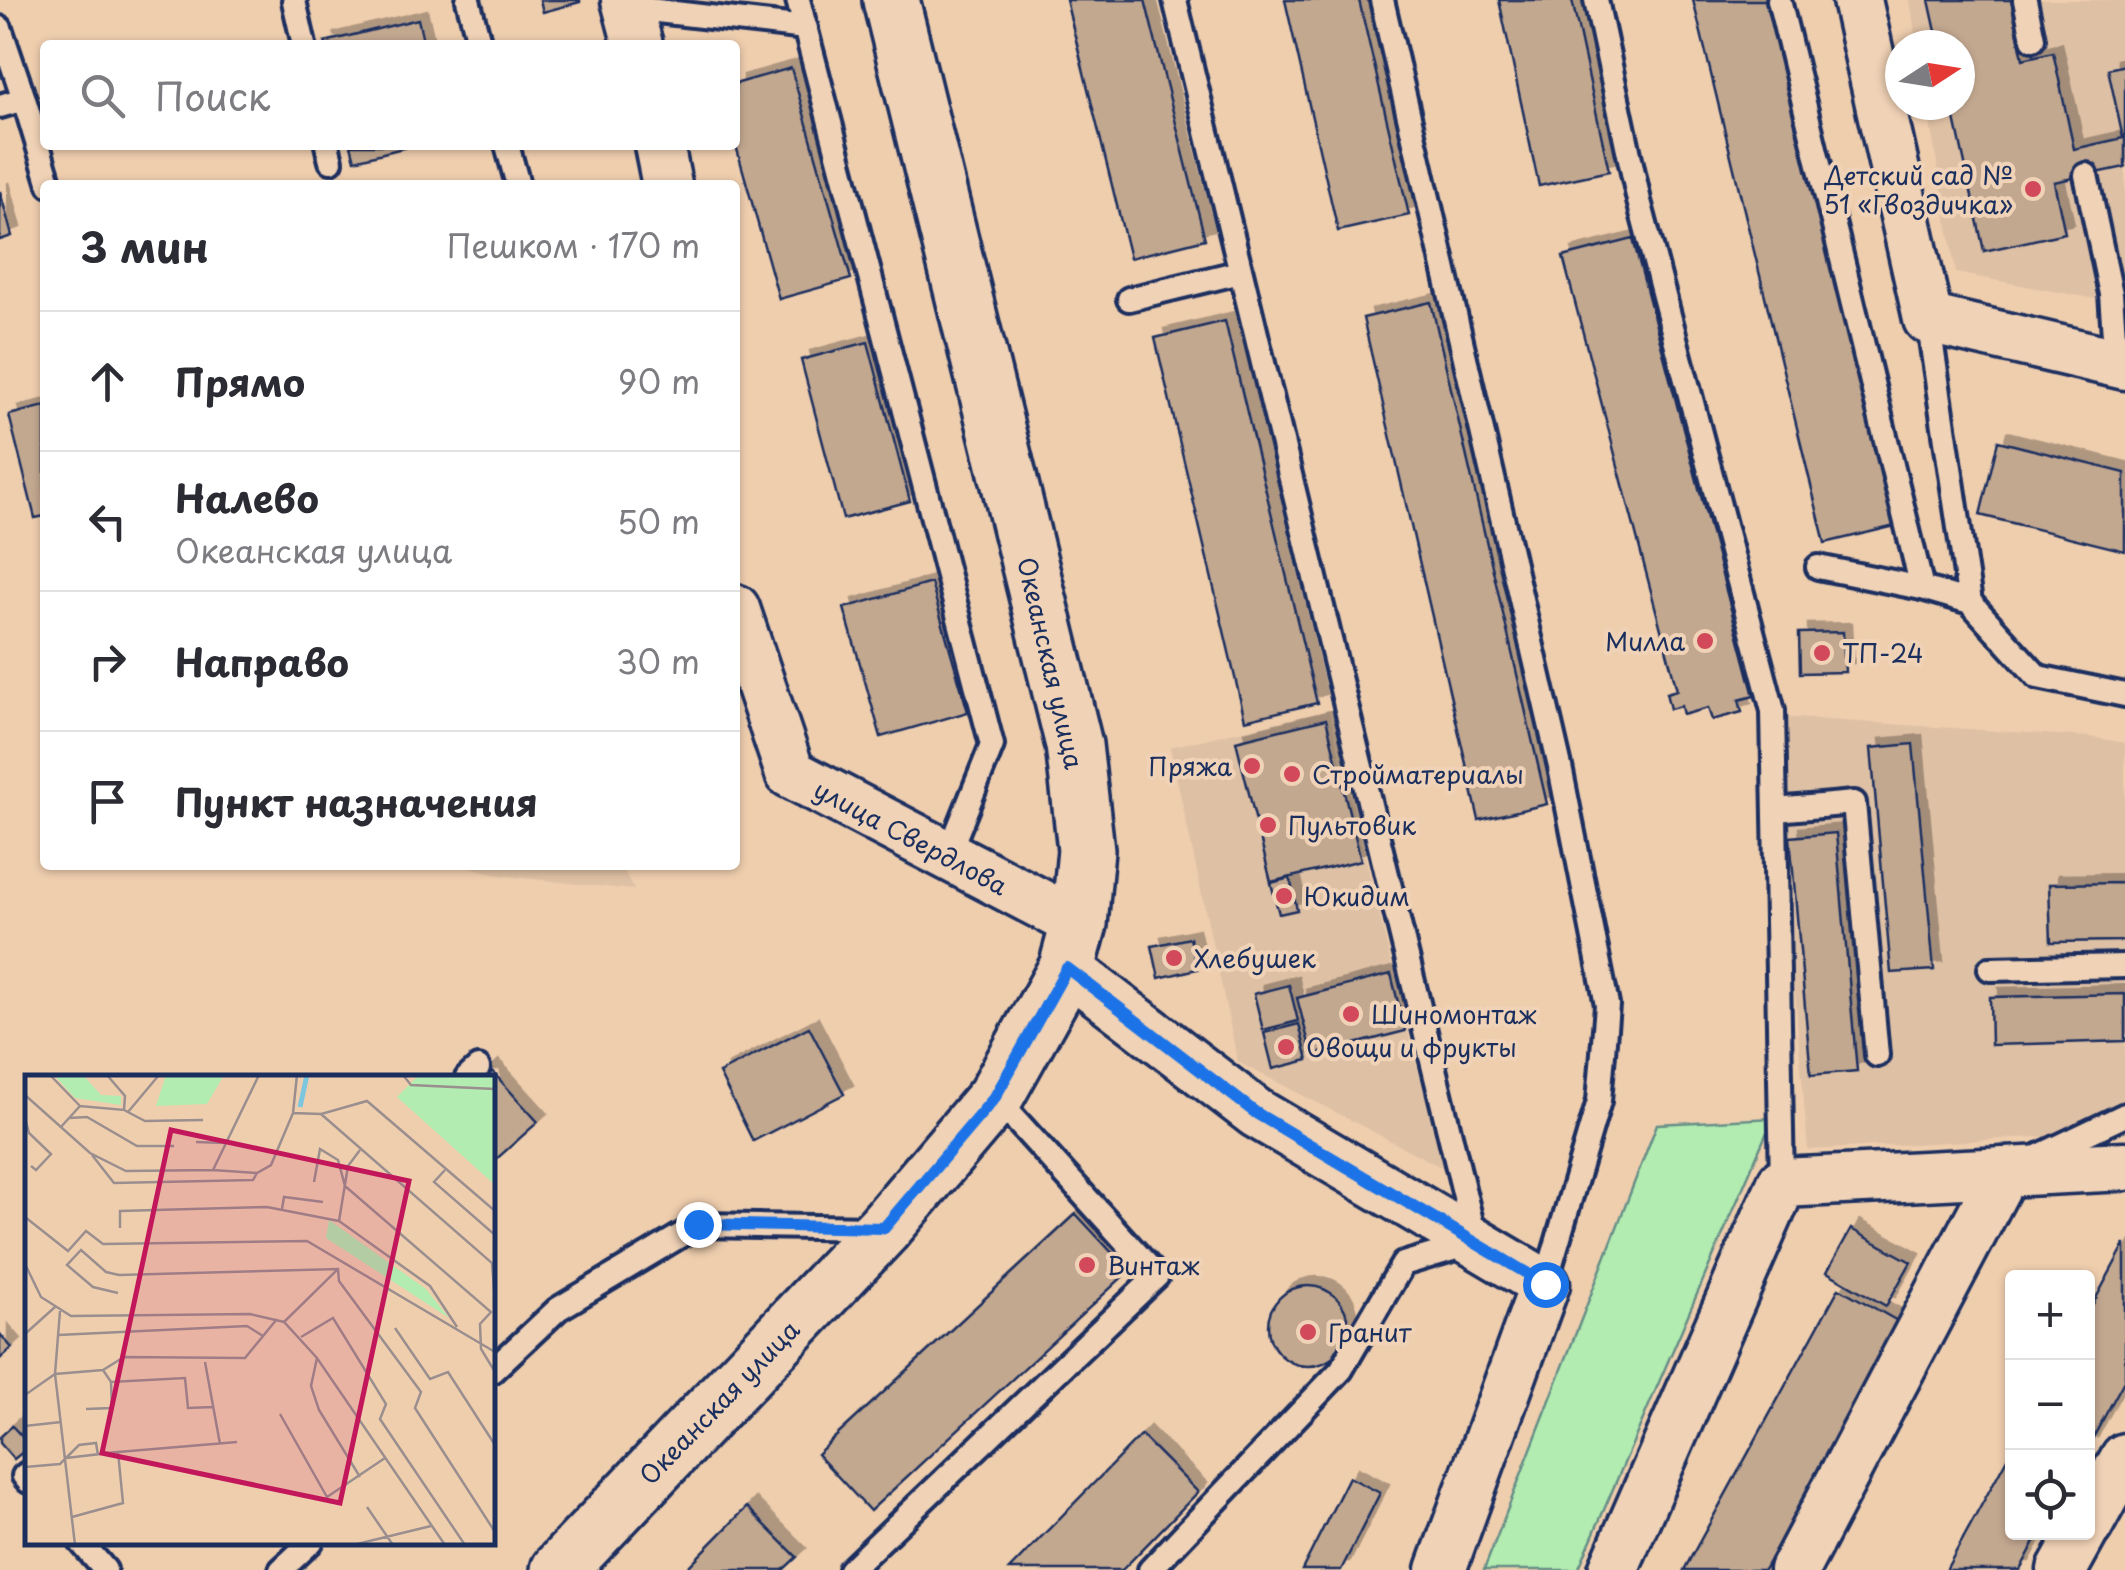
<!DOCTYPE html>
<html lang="ru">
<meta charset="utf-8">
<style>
:root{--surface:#fff;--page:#f7f7f7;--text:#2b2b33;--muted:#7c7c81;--line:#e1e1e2}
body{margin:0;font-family:"Playpen Sans",sans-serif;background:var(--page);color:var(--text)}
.controls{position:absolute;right:30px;bottom:30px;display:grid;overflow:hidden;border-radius:10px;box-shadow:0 2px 8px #0004}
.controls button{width:90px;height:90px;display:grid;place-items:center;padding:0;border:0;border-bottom:2px solid var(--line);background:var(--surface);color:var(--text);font:50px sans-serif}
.compass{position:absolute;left:1885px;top:30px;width:90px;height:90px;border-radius:50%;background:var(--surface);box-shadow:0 2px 8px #0004;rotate:78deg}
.stop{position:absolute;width:30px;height:30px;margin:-22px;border:8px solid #1a73e8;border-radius:50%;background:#fff}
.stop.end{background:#1a73e8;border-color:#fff;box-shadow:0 2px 10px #0008}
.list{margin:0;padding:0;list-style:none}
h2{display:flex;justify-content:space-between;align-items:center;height:130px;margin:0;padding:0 40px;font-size:42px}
h2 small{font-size:32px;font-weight:400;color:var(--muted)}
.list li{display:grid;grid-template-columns:65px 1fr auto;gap:30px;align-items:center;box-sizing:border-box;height:140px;padding:0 40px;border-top:2px solid var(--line)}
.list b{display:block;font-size:38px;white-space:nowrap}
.list p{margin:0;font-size:32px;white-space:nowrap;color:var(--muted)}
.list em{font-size:32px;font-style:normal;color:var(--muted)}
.icon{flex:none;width:55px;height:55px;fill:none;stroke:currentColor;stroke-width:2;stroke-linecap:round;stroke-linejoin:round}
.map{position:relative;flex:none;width:2125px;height:1570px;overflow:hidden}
.search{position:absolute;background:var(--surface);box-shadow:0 2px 8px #0004;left:40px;top:40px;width:700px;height:110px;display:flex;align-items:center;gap:25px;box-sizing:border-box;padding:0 35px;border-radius:10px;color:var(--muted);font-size:38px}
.panel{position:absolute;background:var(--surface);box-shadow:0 2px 8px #0004;left:40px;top:180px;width:700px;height:690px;border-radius:10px}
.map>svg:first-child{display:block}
.built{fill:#dec0a4}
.green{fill:#b2ecb0;stroke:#668e87;stroke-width:2.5}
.building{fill:#c3a890;stroke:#1b2f5e;stroke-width:2.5;filter:url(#shadow)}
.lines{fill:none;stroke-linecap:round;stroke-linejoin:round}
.lane-casing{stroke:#1b2f5e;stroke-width:30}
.street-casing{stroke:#1b2f5e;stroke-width:55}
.secondary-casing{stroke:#1b2f5e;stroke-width:62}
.lane{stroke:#f0d2b6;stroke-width:22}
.street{stroke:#f0d2b6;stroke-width:48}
.secondary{stroke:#f0d2b6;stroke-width:55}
.route{stroke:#1a73e8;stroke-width:12}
.poi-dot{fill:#d1495b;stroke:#f0d2b6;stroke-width:4}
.labels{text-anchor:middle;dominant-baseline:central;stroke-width:8;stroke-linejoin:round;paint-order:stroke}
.poi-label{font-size:25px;fill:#1b2f5e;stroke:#f0d2b6;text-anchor:start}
.street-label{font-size:25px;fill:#1b2f5e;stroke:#f0d2b6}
.inset-river{fill:none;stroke:#7dc6de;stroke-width:5}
.inset-road{fill:none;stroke:#9a8e8e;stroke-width:2.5}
.view{fill:#c2185b;fill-opacity:0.15;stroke:#c2185b;stroke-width:5}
.inset-edge{fill:none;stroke:#1b2f5e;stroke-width:5}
</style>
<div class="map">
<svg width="2125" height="1570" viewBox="0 0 2125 1570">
<defs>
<filter id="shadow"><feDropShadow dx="9" dy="-9" stdDeviation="0" flood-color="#0004"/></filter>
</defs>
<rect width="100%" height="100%" fill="#efceae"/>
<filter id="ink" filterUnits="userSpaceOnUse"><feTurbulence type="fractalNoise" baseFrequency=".01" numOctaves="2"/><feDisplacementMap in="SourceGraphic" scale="20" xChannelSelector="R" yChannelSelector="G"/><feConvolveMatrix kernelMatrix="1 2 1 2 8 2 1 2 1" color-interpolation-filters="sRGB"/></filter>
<g filter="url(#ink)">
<g class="built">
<path d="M1910,0H2125V290L2096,299L1956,273L1927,105H1960V45H1917Z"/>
<path d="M1329,710L1413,1052L1445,1169L1238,1062L1170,747Z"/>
<path d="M1781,717L2090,737L2125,743V1132L1808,1150L1782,838Z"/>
<path d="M465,865H621L634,890L497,875Z"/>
</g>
<path class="green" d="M1773,1118L1578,1570H1484L1657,1124Z"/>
<g class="building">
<path d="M540,0H580V2L543,12Z"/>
<path d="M1066,0H1145L1205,239L1130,258Z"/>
<path d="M1285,0H1359L1409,215L1338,231Z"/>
<path d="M1499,0H1572L1609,171L1539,186Z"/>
<path d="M1693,0H1767L1895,526L1825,543Z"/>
<path d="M1929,0H2011L2023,59L2053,52L2074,149L2123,138L2108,69L2125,65V167L2054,182L2065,233L1984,251L1952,105H1960V45H1939Z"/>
<path d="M418,19L424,45H326L325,42Z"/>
<path d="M791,68L851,279L779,299L735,142V84Z"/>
<path d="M351,145H415L355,160Z"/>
<path d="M0,191L12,236L0,240Z"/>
<path d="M1633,239L1754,696L1739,700L1742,712L1712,720L1708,708L1683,715L1681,706L1670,709L1666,693L1677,690L1563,257Z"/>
<path d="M1431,302L1547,804L1479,820L1363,318Z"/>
<path d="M1225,321L1317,703L1245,720L1155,338Z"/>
<path d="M868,342L910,501L843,519L801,360Z"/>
<path d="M45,406V516L35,518L9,415Z"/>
<path d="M1998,441L2125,473V551L1980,515Z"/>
<path d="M931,583L968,712L881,737L844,608Z"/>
<path d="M1843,632L1845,672L1800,673L1799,633Z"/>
<path d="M1326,719L1361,860L1271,882L1236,741Z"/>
<path d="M1913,744L1934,970L1891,973L1871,748Z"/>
<path d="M1836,833L1857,1071L1811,1075L1790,837Z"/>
<path d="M1290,878L1297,910L1279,914L1271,883Z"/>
<path d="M2125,883V941L2051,942L2049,884Z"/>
<path d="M1190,938L1197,969L1159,978L1152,946Z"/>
<path d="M1391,974L1405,1031L1312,1055L1297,998Z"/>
<path d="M1289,985L1298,1021L1263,1030L1254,994Z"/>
<path d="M2125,994V1041L1991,1045L1990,997Z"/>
<path d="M1299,1024L1308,1060L1273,1069L1264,1033Z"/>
<path d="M809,1027L844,1094L753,1141L719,1073Z"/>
<path d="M490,1069L538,1122L492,1163V1078H480Z"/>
<path d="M1076,1214L1129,1271L870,1511L817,1454Z"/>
<path d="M1851,1229L1911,1262L1886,1306L1827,1272Z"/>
<path d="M2125,1244V1379L2088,1447V1313Z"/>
<circle cx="1308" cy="1326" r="40"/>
<path d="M1839,1288L1901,1323L1764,1570H1684Z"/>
<path d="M0,1334L12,1348L0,1359Z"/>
<path d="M12,1426L28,1443V1448L14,1459L0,1443V1437Z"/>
<path d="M1141,1435L1198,1492L1122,1570H1009Z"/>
<path d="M2012,1449V1532H2040L2020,1570H1946Z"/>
<path d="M1349,1477L1380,1493L1341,1570H1302Z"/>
<path d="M747,1507L797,1557L783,1570H685Z"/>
</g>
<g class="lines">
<defs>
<g id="lane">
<path d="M468,0L480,45"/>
<path d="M798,0L992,745L948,855"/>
<path d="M1382,0L1560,767L1607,1005L1599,1101L1545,1284"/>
<path d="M1596,0L1639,201L1773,711L1782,1183"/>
<path d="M1779,0L1922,588L1970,602"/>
<path d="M2025,0L2033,39"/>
<path d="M294,1L304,45"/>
<path d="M631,8L806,28"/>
<path d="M0,28L24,99L0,106"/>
<path d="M24,99L50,185"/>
<path d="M327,145L331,161"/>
<path d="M507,145L518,185"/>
<path d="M2086,175L2111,294L2116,363"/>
<path d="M1129,299L1240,272"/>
<path d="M1928,319L1970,602L2038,677L2125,695"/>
<path d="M1818,567L1922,588"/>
<path d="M1776,810L1854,803L1877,1055"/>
<path d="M1990,969L2125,966"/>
<path d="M467,1078L478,1068"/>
<path d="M2035,1158L2125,1115"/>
<path d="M492,1371L558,1309L698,1225L876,1228"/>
<path d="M28,1473L24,1476L28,1481"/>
<path d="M81,1542L105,1570"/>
<path d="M281,1570L311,1542"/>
<path d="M850,1570L1157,1276L995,1097"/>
<path d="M1150,1570L1341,1370L1403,1264L1476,1242L1175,0"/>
</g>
<g id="street">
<path d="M626,0L638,45"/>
<path d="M1857,0L1928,319L2125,365"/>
<path d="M659,145L667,185"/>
<path d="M735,609L790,773L1079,924"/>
<path d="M1067,968L1256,1113L1545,1284L1441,1570"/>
<path d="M2088,1525L2125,1458"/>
<path d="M1613,1570L1782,1183L2125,1166"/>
<path d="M1794,1570L2004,1172"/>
<path d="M2062,1570L2083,1532"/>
</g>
<path id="secondary" d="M559,1570L884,1228L995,1097L1067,968L1079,924L1086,850L1074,745L891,0"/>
</defs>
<use href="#lane" class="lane-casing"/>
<use href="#street" class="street-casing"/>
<use href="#secondary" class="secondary-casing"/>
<use href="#lane" class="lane"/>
<use href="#street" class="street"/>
<use href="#secondary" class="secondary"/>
</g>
</g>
<g class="lines" filter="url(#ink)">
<path class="route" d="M698,1224L884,1228L995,1097L1067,968L1256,1113L1545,1284"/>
</g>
<g class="poi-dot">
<circle cx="2033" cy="189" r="10"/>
<circle cx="1705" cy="641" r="10"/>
<circle cx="1822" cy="653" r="10"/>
<circle cx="1252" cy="766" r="10"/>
<circle cx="1292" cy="774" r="10"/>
<circle cx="1268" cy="825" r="10"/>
<circle cx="1284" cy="896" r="10"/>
<circle cx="1174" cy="958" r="10"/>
<circle cx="1351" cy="1014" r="10"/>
<circle cx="1286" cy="1047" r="10"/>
<circle cx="1087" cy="1265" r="10"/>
<circle cx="1308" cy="1332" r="10"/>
</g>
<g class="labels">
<g class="poi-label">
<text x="2013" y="175" text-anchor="end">Детский сад №<tspan x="2013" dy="29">51 «Гвоздичка»</tspan></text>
<text x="1685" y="641" text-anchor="end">Милла</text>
<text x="1842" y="653">ТП-24</text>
<text x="1232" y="766" text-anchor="end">Пряжа</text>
<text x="1312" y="774">Стройматериалы</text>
<text x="1288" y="825">Пультовик</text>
<text x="1304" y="896">Юкидим</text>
<text x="1194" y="958">Хлебушек</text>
<text x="1371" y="1014">Шиномонтаж</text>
<text x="1306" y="1047">Овощи и фрукты</text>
<text x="1107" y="1265">Винтаж</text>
<text x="1328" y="1332">Гранит</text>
</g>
<g class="street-label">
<text transform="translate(1051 663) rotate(77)">Океанская улица</text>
<text transform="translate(911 837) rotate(28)">улица Свердлова</text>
<text transform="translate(719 1402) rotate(-46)">Океанская улица</text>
</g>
</g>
<g transform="translate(25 1075)">
<rect width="470" height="470" fill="#efceae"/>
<path d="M29,0H58L76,20L96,21V30L50,23ZM141,0H199L182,29L131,31ZM394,0H470V110L372,22ZM304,145L401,214L424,243L301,163Z" fill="#b2ecb0"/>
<path class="inset-river" d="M275,32L282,0"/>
<path class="inset-road" d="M25,0L55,31M378,0L386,10L470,14M0,20L65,78L101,96L188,95L234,0M99,35L120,46L178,45M103,37L134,0M268,38L272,0M0,43L4,58L26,79L11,95L6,91M44,43L62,42L112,71H149M35,53L55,31L99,35L100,21L82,0M171,67L201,68M335,75L323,91L314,146L405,211L432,252M67,80L89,108L228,105L232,98M188,95L232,98L246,90L268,38L296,39M420,95L409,107L470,160M289,107L295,74L313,85L320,111L466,237L455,249L456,274L470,297M257,134L259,122L298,127M470,136L342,26L296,39L467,188L470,227M0,142L43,176L61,156L78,169L282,166L470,277M95,153V136L242,132L314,146M0,189L16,222L46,241L225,239L259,247L292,283L420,470M93,218L68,212L42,190L56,175L81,197L94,200L313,194L314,206L396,317L390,333L470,457M35,236L30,299L50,470M259,247L313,194M370,253L405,304L423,297L470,370M0,259L30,232M33,260L222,251L238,261M276,262L308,243L361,329L355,344L440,470M292,283L286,311L294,335L335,402M180,287L195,369M78,295L86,307L160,303L163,333L188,332M0,320L30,299L78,295L99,282L220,283L252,244M61,334L87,333L86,307M255,339L302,422L360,383M0,351L36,347M93,377L212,367M41,383L93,377L98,428L47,442M0,392L35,389L54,370L71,368L73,380M342,432L368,470M328,470L406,451"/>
<path class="view" d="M146,55L384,106L315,428L77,378Z"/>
<rect width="470" height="470" class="inset-edge"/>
</g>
</svg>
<div class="controls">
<button>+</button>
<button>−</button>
<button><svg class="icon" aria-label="locate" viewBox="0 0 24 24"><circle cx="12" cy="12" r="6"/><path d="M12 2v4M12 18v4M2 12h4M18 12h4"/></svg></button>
</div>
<svg class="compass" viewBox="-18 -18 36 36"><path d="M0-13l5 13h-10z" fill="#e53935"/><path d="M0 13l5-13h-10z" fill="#7c7c81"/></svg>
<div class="stop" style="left:1545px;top:1284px"></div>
<div class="stop end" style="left:698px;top:1224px"></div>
<div class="search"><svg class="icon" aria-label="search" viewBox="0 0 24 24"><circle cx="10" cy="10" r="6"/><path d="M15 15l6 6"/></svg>Поиск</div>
<section class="panel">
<h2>3 мин<small>Пешком · 170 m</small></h2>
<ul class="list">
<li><svg class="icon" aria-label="ahead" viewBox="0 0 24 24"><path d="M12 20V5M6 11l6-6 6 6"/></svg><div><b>Прямо</b></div><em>90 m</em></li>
<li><svg class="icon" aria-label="left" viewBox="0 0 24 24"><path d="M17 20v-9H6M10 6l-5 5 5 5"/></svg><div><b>Налево</b><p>Океанская улица</p></div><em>50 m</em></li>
<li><svg class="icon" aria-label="right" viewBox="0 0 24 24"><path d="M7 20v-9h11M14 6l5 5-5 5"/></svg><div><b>Направо</b></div><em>30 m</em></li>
<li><svg class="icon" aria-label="arrive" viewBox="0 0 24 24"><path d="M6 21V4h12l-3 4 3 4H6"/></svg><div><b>Пункт назначения</b></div></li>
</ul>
</section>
</div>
